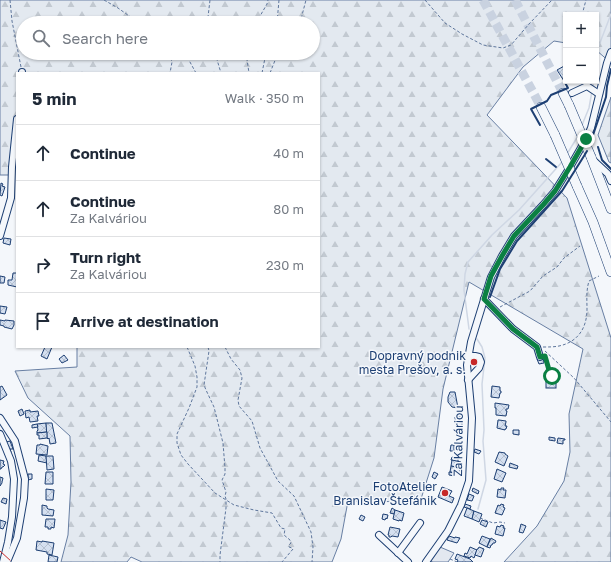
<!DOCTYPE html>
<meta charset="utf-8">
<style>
:root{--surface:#fff;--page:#f2f2f3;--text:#1f2937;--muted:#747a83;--line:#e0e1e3}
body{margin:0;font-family:"Golos Text",sans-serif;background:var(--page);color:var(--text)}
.controls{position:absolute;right:12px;top:12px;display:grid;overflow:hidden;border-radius:0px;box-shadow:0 1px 3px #0004}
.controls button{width:36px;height:36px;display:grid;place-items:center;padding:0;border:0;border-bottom:1px solid var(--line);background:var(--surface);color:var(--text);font:20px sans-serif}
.stop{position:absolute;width:12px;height:12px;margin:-9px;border:3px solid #0b8043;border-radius:50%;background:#fff}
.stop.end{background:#0b8043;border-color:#fff;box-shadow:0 1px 4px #0008}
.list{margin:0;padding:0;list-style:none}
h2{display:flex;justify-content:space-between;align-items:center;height:52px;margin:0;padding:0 16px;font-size:17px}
h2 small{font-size:13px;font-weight:400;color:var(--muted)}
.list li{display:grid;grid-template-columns:26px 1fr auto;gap:12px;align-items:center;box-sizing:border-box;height:56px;padding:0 16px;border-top:1px solid var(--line)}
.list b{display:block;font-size:15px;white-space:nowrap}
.list p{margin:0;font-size:13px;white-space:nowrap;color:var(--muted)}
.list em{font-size:13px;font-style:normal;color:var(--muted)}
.icon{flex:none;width:22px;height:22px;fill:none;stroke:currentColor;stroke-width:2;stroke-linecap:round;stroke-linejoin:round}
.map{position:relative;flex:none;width:611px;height:562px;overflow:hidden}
.search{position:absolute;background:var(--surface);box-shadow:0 1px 3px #0004;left:16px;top:16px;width:304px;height:44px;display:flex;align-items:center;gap:10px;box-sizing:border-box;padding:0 14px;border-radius:22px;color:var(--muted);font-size:15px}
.panel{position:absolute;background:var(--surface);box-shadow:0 1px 3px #0004;left:16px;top:72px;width:304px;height:276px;border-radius:0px}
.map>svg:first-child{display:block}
.forest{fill:url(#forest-firs);stroke:#687fa3;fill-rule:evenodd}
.parking{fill:#e3e8f0;stroke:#687fa3}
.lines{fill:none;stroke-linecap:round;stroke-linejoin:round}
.stream{stroke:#cfd7e4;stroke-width:1.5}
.building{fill:url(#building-cross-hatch);stroke:#1d3f73}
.highway-tunnel{stroke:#c9d2e0;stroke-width:9;stroke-dasharray:9 4.5;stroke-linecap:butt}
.minor-casing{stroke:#1d3f73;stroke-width:8}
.highway-casing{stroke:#1d3f73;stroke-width:10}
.path{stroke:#5e769c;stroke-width:1;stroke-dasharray:3 2;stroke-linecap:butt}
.minor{stroke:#f4f7fb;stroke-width:6}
.highway{stroke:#f4f7fb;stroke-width:9}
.highway-bridge-casing{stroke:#1d3f73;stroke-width:10;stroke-linecap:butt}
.highway-bridge{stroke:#f4f7fb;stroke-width:9}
.wall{stroke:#1d3f73;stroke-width:2}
.power{stroke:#c62828;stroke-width:1;stroke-dasharray:14 3 2 3;stroke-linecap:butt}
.route{stroke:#0b8043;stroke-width:5}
.poi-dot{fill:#c62828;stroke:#f4f7fb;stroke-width:1.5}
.labels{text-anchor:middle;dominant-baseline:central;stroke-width:3;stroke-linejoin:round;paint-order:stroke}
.poi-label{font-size:12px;fill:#1d3f73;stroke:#f4f7fb;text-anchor:end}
.street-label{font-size:12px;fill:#1d3f73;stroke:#f4f7fb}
</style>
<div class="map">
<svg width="611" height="562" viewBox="0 0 611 562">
<defs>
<pattern id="forest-firs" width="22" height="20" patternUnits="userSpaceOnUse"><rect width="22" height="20" fill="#e3e9f0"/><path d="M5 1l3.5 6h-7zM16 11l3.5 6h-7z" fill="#c2c9d1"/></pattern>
<pattern id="building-cross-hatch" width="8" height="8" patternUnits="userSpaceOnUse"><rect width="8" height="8" fill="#d5e0f0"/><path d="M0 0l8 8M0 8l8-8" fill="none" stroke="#b6c1d1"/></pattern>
</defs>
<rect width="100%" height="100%" fill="#f4f7fb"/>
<g class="forest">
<path d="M0,0H611V63L596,50V15H566V43L554,41L523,67L487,115L567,198L611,338V562H504L537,526L564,481L570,452L569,414L583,349L469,282L443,389L434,458L420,502L348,501L341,539L332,562H142L131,557L127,562H61L68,535L71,482L70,436L28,398L15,371L77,367V347H319V73H17V120L12,175H0ZM23,23H313V53H23Z"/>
<path d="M611,97V163L609,162L598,135Z"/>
</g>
<path class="parking" d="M440,547L454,553L448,562H433L430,561Z"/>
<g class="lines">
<g class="stream">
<path d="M598,48L611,14"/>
<path d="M596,65L597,58"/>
<path d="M593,87V81"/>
<path d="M582,125L589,108L592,91"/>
<path d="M567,154L578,136"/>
<path d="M469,329L464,290L465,274L468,262L492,235L519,210L562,162"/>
<path d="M477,339L482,347L485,358L482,384L484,430L483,441L486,480L478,509"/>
</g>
</g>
<g class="building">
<path d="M566,65V80L564,81L557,70Z"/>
<path d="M1,183L3,184L2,186L5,187L2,196L0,195Z"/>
<path d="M4,238L11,239L10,245L3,243Z"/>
<path d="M13,273H17V287L8,285V280H12Z"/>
<path d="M0,276L5,277L4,283H0Z"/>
<path d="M0,306L7,307L5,314L0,313Z"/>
<path d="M0,320L5,321V320L14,321V325L12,329L4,327V326L0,325Z"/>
<path d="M45,347H52L47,359L41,356Z"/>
<path d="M64,355L68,360L62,363L59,359Z"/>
<path d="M543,358L544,363L539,364L537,359Z"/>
<path d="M472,359L476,360V364L472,363Z"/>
<rect x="546" y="381" width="10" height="7"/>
<path d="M2,386L7,395L0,400V387Z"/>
<path d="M492,386L500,387V391H501V393H500L499,398L491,397Z"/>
<path d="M450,392H455L458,408L452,407L448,402V397Z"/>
<path d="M495,403L509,405L508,409H506V411H507L506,416L496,415V408H495Z"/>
<path d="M22,409L24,414L20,416L18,411Z"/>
<path d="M30,410V412L38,411L39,416H37L38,421L30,422L29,417L26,418L25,411Z"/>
<path d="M455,417H462V426L456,427Z"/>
<path d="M498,420H499L506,421V422L505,426H507L506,429H505V430L497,428Z"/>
<path d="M46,423L47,432L37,433V431L38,430L37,424Z"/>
<path d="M46,423H52L56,443L50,444L49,438L48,439L47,438Z"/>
<path d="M37,424L38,427L32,428V425Z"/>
<path d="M513,430H519V435L513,434Z"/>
<path d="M47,432V438L39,439V435H37V433Z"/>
<path d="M549,437L555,438V441L549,440Z"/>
<path d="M558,438L565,439V440H563V444L557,443Z"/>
<path d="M10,441L13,449H10L11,452H10L6,442Z"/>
<path d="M40,444L48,446L47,455L36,454L37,445H40Z"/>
<path d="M451,445H454V451H450Z"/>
<path d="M475,449L481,451L479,454L474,452Z"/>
<path d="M499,452L505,453V454L508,456L504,466L495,462Z"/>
<path d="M39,455L46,456L47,463L38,461Z"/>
<path d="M46,456H53L54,469L47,470Z"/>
<path d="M452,457L458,458V462L451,460Z"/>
<path d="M0,460L4,461L3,464L5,465L3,467H2L1,469H0Z"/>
<path d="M452,460L461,462L460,468L451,466Z"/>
<path d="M510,463L518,466L517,469L509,467Z"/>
<path d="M451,466L460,468L459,473L450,472Z"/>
<path d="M497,469L506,473L502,482L494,479Z"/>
<path d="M46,472H53V484H45Z"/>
<path d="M434,472L438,474L435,479L432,477Z"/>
<path d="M449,472L455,473V476L449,475Z"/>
<path d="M28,474H32V479L28,480Z"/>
<path d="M0,477L3,478L2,482V483L0,486Z"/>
<path d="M442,487L452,491L449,496L454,498L452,503L438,497Z"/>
<path d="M473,488L479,491L478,494L472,491Z"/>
<path d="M501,488H504L503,490H506L505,498L497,497L498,489L501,490Z"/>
<path d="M46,489L54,490L53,500H46Z"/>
<path d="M469,494L474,496L472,501L467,500Z"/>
<path d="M3,498L7,499L6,504L1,502Z"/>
<path d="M465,504L471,506L470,509L464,507Z"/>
<path d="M501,504L504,505L503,507L505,508L502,515L495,513L498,505L500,506Z"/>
<path d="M42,505L47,506V508L48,509L54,510L53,516L42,515Z"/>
<path d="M392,508L395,510L394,514L390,513Z"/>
<path d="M467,508L474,511L472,519L464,516Z"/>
<path d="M395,510L404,513L402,521L399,520V521L393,519Z"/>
<path d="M474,511L482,514L479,522L472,519Z"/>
<path d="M383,514L388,515L387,519L386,518L385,520L382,519Z"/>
<path d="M361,515L365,517L363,521L359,519Z"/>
<path d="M46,519H55L54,528L51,527V529H48V527H45Z"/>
<path d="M0,520L6,522L3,529L0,528Z"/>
<path d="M482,520L488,522L486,527L480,524Z"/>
<path d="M521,524L526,526L523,533L519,532Z"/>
<path d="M501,525L504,526L503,528H505L503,536L495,534L497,526L500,527Z"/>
<path d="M390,527L400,529L398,537L392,536L391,537H389V535H388Z"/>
<path d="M449,536L455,538V537L460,538L457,543L447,540Z"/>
<path d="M482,536L490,539L487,547L479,543Z"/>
<path d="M491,538L496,541L495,543H493L492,545H491L490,548L487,547Z"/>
<path d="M37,541L42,542V541L54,543L52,555L47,554V552L36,550Z"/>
<path d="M470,547L477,550L474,558L471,556L470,558L464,556L465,553L467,554Z"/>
<path d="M479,547L484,549L481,557L475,555L477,549H478Z"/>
<path d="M457,554L470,559L473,562H457L458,560L455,559Z"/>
<path d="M49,555L58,557L57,562H48Z"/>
</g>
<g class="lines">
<g class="highway-tunnel">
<path d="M483,0L541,107"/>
<path d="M515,0L563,93"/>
</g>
<defs>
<g id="minor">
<path d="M22,73V72"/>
<path d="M572,93L587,86L599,94"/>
<path d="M594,161L608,174L611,181"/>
<path d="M0,236L11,198L12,167L17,119"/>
<path d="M484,299L513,329L537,347L540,357"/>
<path d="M468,380L479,368L481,362L479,357L475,356H468"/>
<path d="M0,418L15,441L25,479L24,498L17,538L7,562"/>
<path d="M0,434L11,461L14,479L12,517L8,542L3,562"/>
<path d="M379,535L408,562"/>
<path d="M398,553L420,523"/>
<path d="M426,562L448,531L461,505L469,481L472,418L467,365L471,342L491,277L502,256L514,236L543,205L555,191L570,167L586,139L591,128L607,63L611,52"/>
</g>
<g id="highway">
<path d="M563,93L569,105"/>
<path d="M541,107L555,135"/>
<path d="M591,157L611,209"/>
<path d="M577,186L593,222L611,272"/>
</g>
</defs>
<use href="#minor" class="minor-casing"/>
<use href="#highway" class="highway-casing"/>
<g class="path">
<path d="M10,0L12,21L21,67"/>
<path d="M104,0L118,8L139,23"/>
<path d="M425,0L445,23L462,34L483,45L503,48L511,45L529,24L552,0"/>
<path d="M582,15L586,0"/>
<path d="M209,23L208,17L210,0"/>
<path d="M256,23L267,4L268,0"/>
<path d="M277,23L279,0"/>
<path d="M300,23L306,0"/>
<path d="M169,53L172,62L170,73"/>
<path d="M185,53L196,73"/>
<path d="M215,53L221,73"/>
<path d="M246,53L249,73"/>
<path d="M262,73L266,53"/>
<path d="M270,73L278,53"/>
<path d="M500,307L530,291L543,276L557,267L564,258L580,246"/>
<path d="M187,347L195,366L197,377V387L189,408L177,434V443L181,455L188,464L215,493L234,505L254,510L272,513L281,528L285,529L284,535L290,540L291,543L289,545V547L292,548L293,549L282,562"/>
<path d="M208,347L209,351L204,385L206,390L214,407L223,443L225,468V474L222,480L226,492L225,496L226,499V508L220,555V562"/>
<path d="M225,347L231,359L240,370L242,378L238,400L239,406L252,421L260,448L278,481L294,496L311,532L313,547L312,562"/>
<path d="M543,347C549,347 554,347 559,346C578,342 587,328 587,309C587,300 586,291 589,281L599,276"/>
<path d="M545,351L574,378L611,422"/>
<path d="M546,359L553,381"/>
<path d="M480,518L493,523L500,522L505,523"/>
<path d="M450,559L457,562"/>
</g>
<use href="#minor" class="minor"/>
<use href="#highway" class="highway"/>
<defs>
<g id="highway-bridge">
<path d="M569,105L591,157"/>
<path d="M555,135L577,186"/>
</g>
</defs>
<use href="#highway-bridge" class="highway-bridge-casing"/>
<use href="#highway-bridge" class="highway-bridge"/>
<g class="wall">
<path d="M540,125L531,109L547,101L551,95L568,88L564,81"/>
<path d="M589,146L592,138L606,97L607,86L611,69"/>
<path d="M598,147L602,160L611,169"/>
<path d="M546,159L556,167"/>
<path d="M490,297L500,269L517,241L562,191L584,156L587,151"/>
</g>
<path class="power" d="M0,551L12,562"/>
</g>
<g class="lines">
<path class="route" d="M552,376L549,370L545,356L540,357L537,347L513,329L484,299L491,276L502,256L514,236L543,205L555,191L570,167L586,139"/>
</g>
<g class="poi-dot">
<circle cx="474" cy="362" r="4"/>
<circle cx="445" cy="493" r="4"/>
</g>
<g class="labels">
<g class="poi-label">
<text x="466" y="355">Dopravný podnik<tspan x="466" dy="14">mesta Prešov, a. s.</tspan></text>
<text x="437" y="486">FotoAtelier<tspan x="437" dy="14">Branislav Štefánik</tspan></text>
</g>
<g class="street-label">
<text transform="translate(458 441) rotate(-89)">Za Kalváriou</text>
</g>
</g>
</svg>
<div class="controls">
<button>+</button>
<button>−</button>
</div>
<div class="stop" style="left:552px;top:376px"></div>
<div class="stop end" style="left:586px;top:139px"></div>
<div class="search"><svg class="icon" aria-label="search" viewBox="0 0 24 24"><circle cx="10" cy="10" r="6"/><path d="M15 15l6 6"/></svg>Search here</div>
<section class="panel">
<h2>5 min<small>Walk · 350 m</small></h2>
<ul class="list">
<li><svg class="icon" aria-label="ahead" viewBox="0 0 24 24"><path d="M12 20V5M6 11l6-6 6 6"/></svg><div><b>Continue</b></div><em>40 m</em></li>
<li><svg class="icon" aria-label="ahead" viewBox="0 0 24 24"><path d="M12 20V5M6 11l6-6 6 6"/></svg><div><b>Continue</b><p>Za Kalváriou</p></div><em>80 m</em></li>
<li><svg class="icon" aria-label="right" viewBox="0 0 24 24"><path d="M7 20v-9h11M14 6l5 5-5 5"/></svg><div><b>Turn right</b><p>Za Kalváriou</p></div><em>230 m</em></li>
<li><svg class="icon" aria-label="arrive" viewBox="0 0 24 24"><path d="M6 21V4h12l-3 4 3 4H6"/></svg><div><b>Arrive at destination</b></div></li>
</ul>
</section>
</div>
